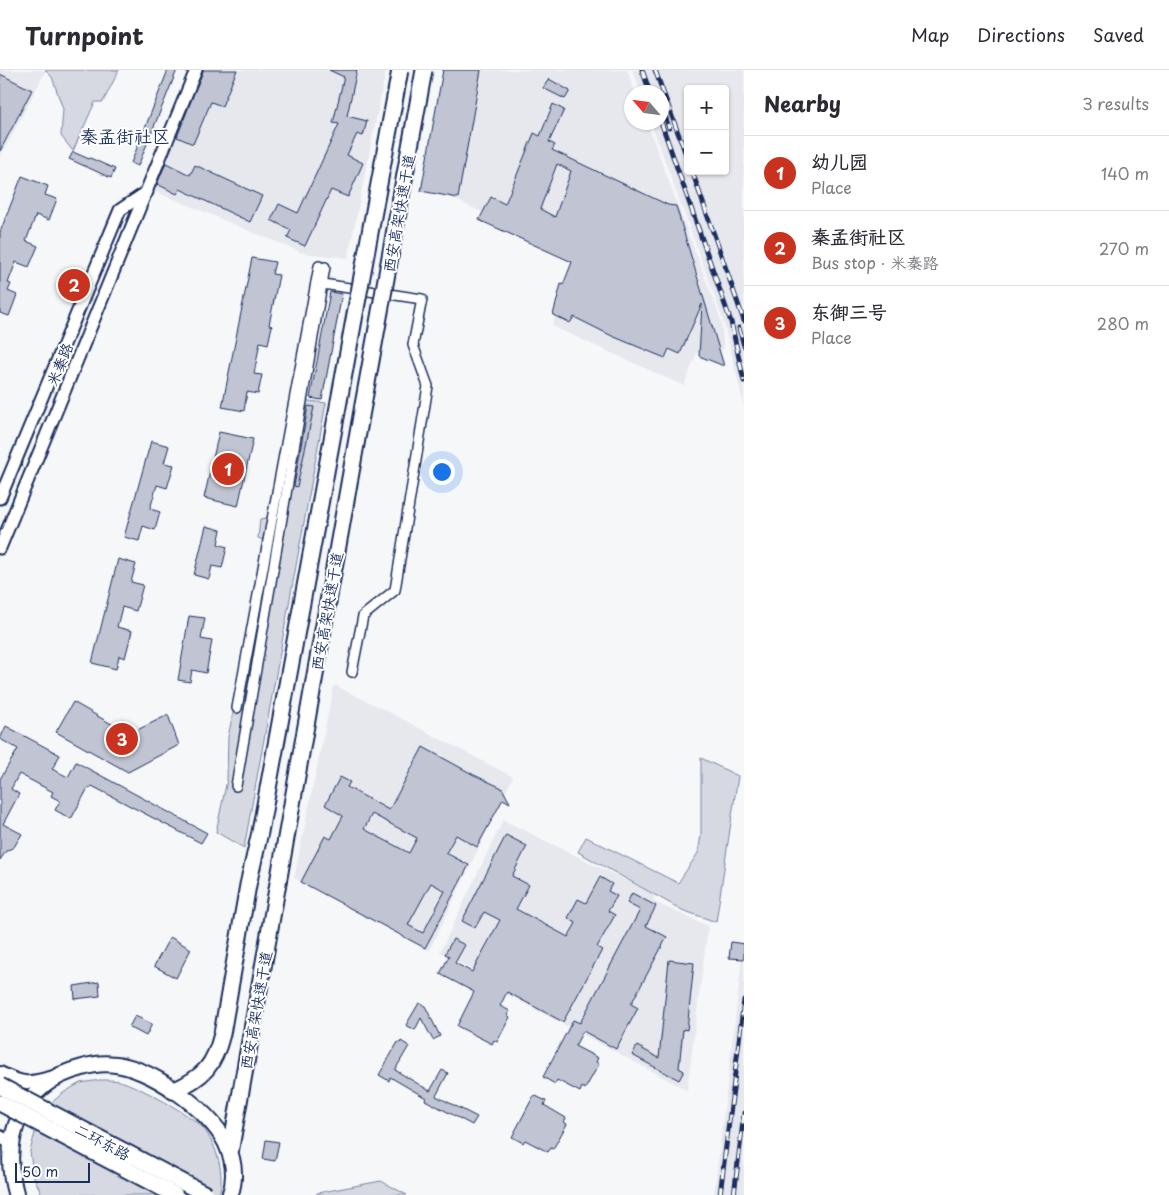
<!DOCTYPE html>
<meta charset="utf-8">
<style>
:root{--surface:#fff;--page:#f7f7f7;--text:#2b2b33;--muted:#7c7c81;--line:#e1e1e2;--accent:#c8321e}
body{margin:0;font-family:"Playpen Sans","LXGW WenKai TC",sans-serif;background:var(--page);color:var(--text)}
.controls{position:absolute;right:15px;top:15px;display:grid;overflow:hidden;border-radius:5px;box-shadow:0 1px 4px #0004}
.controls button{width:45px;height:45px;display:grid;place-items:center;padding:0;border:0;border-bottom:1px solid var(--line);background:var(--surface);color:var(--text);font:25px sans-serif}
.compass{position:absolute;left:624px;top:15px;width:45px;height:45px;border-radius:50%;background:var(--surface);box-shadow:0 1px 4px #0004;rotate:298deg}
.scale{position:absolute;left:15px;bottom:12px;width:75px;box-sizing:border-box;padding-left:5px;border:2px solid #1b2f5e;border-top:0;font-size:14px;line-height:18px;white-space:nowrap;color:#1b2f5e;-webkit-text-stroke:4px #fff;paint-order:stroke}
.you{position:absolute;left:441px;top:401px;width:18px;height:18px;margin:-12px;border:4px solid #fff;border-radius:50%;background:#1a73e8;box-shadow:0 0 0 8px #1a73e833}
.badge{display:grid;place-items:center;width:32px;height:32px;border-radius:50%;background:var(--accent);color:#fff;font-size:16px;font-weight:700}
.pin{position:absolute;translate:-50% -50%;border:2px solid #fff;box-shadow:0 1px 5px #0006}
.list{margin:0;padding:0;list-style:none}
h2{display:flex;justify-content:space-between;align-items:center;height:65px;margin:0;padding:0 20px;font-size:21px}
h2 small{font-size:16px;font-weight:400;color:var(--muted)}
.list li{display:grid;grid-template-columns:32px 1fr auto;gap:15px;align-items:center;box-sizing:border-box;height:75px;padding:0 20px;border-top:1px solid var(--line)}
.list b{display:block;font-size:19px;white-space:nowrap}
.list p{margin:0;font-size:16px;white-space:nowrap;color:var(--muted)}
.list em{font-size:16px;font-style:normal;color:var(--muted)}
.map{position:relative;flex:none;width:744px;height:1125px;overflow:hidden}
header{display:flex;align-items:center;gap:30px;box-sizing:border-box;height:70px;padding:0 25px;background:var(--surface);border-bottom:1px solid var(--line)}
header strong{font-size:24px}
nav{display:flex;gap:28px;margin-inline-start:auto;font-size:18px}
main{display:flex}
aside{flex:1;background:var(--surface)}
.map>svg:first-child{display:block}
.built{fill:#e6e8ee;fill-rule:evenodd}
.green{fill:#d6d9e2;stroke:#7884a0}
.building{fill:#c0c4d3;stroke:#1b2f5e;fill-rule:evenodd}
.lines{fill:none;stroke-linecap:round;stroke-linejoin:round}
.minor-casing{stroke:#1b2f5e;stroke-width:12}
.tertiary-casing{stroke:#1b2f5e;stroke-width:15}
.secondary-casing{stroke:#1b2f5e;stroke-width:16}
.trunk-casing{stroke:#1b2f5e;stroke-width:19}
.minor{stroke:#fff;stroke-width:9}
.tertiary{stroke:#fff;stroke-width:11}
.secondary{stroke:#fff;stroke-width:12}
.trunk{stroke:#fff;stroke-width:15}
.rail-casing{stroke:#1b2f5e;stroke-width:5}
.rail{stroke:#fff;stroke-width:3;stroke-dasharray:9;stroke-linecap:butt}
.trunk-bridge-casing{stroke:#1b2f5e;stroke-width:19;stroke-linecap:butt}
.trunk-bridge{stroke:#fff;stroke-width:15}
.labels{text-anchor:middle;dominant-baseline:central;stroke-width:4;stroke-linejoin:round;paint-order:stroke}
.street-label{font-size:15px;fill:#1b2f5e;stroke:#fff}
.quarter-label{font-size:18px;fill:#1b2f5e;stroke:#fff}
</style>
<header>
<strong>Turnpoint</strong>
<nav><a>Map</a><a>Directions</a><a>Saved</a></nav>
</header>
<main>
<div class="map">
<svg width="744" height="1125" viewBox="0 0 744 1125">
<rect width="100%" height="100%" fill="#f6f7f9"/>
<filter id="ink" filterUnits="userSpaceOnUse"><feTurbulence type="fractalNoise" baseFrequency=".02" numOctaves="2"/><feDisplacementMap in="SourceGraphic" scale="10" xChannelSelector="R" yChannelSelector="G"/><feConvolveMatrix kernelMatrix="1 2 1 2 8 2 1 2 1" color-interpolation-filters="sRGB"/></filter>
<g filter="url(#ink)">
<g class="built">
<path d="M0,0H46L0,88Z"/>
<path d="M200,0H386L348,188L303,183L149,119Z"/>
<path d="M448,0H627L635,22H632V52L647,53L721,250L724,279L697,282L684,316L552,256L573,185L428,117Z"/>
<path d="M632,0H744V336L723,250L651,53L662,52V22H641ZM688,19H725V101H688Z"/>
<path d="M334,615L381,638L513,707L429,881L294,808Z"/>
<path d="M503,750L654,824V832L708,856L687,1020L469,904L471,899L440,882Z"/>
<path d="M744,868V1125H714L740,906Z"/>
</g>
<g class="green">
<path d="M45,0H119L103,32H95L73,81L61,66L63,39L52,7Z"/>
<path d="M301,330L326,333L244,778L216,762L227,710L228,667L268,472L258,468L260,449L285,445Z"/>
<path d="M701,688L738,706L716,852L682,840L578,782L586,767L678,813L698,783L701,765Z"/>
<path d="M101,1010C107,1010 114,1010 120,1011C138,1016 192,1045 204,1059C217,1076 225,1104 219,1125H42L33,1105L30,1081L39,1048L50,1034L63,1023L80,1013Z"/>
<path d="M381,1111L407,1125H317V1123Z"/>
</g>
<g class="building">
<path d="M168,0H177L138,96L131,93Z"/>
<path d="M203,0H237L222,36L211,32L193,74L177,67Z"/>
<path d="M329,0H357L347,46L367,51L363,66L357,64L347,85L363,93L348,127L331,120L305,176L287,168L291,160L271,150L279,134L298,143L339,54L333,53L344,7Z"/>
<path d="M443,0H481L458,128L421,121Z"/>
<path d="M0,4L32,20L0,81Z"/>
<path d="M549,9L570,21L565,29L543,18Z"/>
<path d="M553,34L564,40L549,72L555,75L552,80L668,135L676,136L724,296L699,286L702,234L680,284L669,279L665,288L612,266L574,247L570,253L553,245L561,214L563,215L572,192L479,150L491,127L505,134L534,63L540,66ZM557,94L571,101L555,147L540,139Z"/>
<path d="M73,82L89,89L90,88L115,99L111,108L69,89Z"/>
<path d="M166,93L190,105L195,95L262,126L250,152L180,119L177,124L157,114Z"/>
<path d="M22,106L48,116L45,125L57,129L49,150L36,145L26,171L38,176L29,197L16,192L8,213L11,214L8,221L17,225L9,246L0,243V162Z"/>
<path d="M252,188L275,192L272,204L279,205L269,255L272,256L268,274L260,272L254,304L262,305L258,324L247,322L244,341L222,337Z"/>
<path d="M330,222L342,224L322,330L310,328Z"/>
<path d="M308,336L314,337L297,417L294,416Z"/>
<path d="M219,362L253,369L238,436L204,428Z"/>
<path d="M151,371L169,376L164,393L174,395L167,418L157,415L150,439L160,442L155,460L143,456L139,471L124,467Z"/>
<path d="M206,456L221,460L218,474L227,477L222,498L212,496L209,509L194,505Z"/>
<path d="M118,489L136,494L131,512L143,515L136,541L122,537L117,557L132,561L125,588L119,586L116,599L92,593Z"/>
<path d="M189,546L205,548L201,569L212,571L206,603L192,600L190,612L178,610Z"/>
<path d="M73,632L129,664L168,645L179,675L128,702L56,662Z"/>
<path d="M6,656L60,685L52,699L68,707L76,692L207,763L201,773L92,716L90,719L88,718L71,749L55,740L60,731L51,726L53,722L19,704L11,719L19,724L3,754L22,764L14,777L6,781L0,790V709L18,679L0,669Z"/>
<path d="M423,677L474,705L502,718L510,733L503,729L477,777L456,765L446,783L469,795L425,878L301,812L325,766L331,769L343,746L325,735L340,707L350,712L347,717L389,740ZM372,744L417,768L409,783L364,759ZM431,813L445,821L423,863L408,855Z"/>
<path d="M506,765L527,776L512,806L529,815L516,839L568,867L576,853L568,848L578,829L586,833L600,807L612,814L608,821L617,826L608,841L615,845L597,877L602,880L563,952L507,922L500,936L510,941L507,945L510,947L497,972L494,970L492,974L457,956L474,922L440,904L449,886L445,884L453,869L465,875L455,893L472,902L500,850L484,842L475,858L462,851Z"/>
<path d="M632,823L656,836L646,856L667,867L631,934L638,938L616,979L583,961L575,976L598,988L596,992L599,994L585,1019L582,1017L580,1022L557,1010L555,1014L543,1007L573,950L580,953L640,840L627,833Z"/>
<path d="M170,867L191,879L176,908L154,896Z"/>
<path d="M731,872L744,874V889L729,888Z"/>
<path d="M669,890L694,893L687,960L683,959L679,998L684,1001L679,1010L632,985L637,976L659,988Z"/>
<path d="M99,912L100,926L75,929L74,916Z"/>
<path d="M419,933L425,936L440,966L433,970L421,948L415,960L406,955Z"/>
<path d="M135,946L152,954L146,966L129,957Z"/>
<path d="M401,971L409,976L395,1000L430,1021L442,1000L448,1003L436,1026L477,1047L472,1055L425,1030L426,1028L390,1007L389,1011L379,1005L398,972L400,973Z"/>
<path d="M534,1025L546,1031L544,1035L566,1048L564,1052L567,1054L553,1079L551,1078L548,1082L525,1070L523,1073L512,1067Z"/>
<path d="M266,1070L279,1072L275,1091L263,1089Z"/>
</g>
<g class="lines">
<defs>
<g id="minor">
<path d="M316,213L422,229L413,275L428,316L395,520L363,546L352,602"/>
<path d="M237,638L319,196"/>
<path d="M236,716L325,197"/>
</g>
<g id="tertiary">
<path d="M0,428L120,140L147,122"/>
<path d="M0,478L196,0"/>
</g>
<g id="secondary">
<path d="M0,1003C24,1015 28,1014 54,1007"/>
<path d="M0,1067L10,1072"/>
</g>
<g id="trunk">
<path d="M173,1021C204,1007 214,996 222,964L248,815L260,762L339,331"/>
<path d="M230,1083L363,335"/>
<path d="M16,1125C0,1068 21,1013 81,998C90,995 100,993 111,994C149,996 209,1039 226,1073C234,1090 236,1108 230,1125"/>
</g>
</defs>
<use href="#minor" class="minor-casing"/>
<use href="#tertiary" class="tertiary-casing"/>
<use href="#secondary" class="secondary-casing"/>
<use href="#trunk" class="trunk-casing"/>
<use href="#minor" class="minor"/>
<use href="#tertiary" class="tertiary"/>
<use href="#secondary" class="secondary"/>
<use href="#trunk" class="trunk"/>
<defs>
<g id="rail">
<path d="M642,0L650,22"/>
<path d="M655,0L688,90"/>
<path d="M662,37L669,58"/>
<path d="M661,52L731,252L744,311"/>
<path d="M692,101L744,251"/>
<path d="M739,258L744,276"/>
<path d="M720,1125L744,930"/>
<path d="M734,1125L744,1043"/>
</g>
</defs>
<use href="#rail" class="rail-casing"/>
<use href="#rail" class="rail"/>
<defs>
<g id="trunk-bridge">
<path d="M339,331L400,0"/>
<path d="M363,335L424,0"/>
<path d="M0,1016L207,1125"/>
<path d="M0,1033L175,1125"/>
</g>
</defs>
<use href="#trunk-bridge" class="trunk-bridge-casing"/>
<use href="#trunk-bridge" class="trunk-bridge"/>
</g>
</g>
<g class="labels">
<g class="street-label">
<text transform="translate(398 143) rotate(-80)">西安高架快速干道</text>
<text transform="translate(59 294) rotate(-68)">米秦路</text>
<text transform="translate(326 541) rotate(-80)">西安高架快速干道</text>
<text transform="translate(255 940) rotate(-80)">西安高架快速干道</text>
<text transform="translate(103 1071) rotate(28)">二环东路</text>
</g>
<g class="quarter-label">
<text x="125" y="65">秦孟街社区</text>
</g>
</g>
</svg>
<div class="controls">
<button>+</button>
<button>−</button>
</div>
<svg class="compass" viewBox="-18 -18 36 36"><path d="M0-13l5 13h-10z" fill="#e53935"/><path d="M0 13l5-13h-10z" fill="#7c7c81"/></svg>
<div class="scale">50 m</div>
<div class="you"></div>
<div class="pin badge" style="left:228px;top:399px">1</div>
<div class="pin badge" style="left:74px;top:215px">2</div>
<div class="pin badge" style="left:122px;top:669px">3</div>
</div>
<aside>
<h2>Nearby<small>3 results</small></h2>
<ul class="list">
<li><span class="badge">1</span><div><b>幼儿园</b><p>Place</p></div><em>140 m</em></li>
<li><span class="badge">2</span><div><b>秦孟街社区</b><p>Bus stop · 米秦路</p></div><em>270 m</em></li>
<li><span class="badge">3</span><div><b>东御三号</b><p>Place</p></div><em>280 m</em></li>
</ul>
</aside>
</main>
